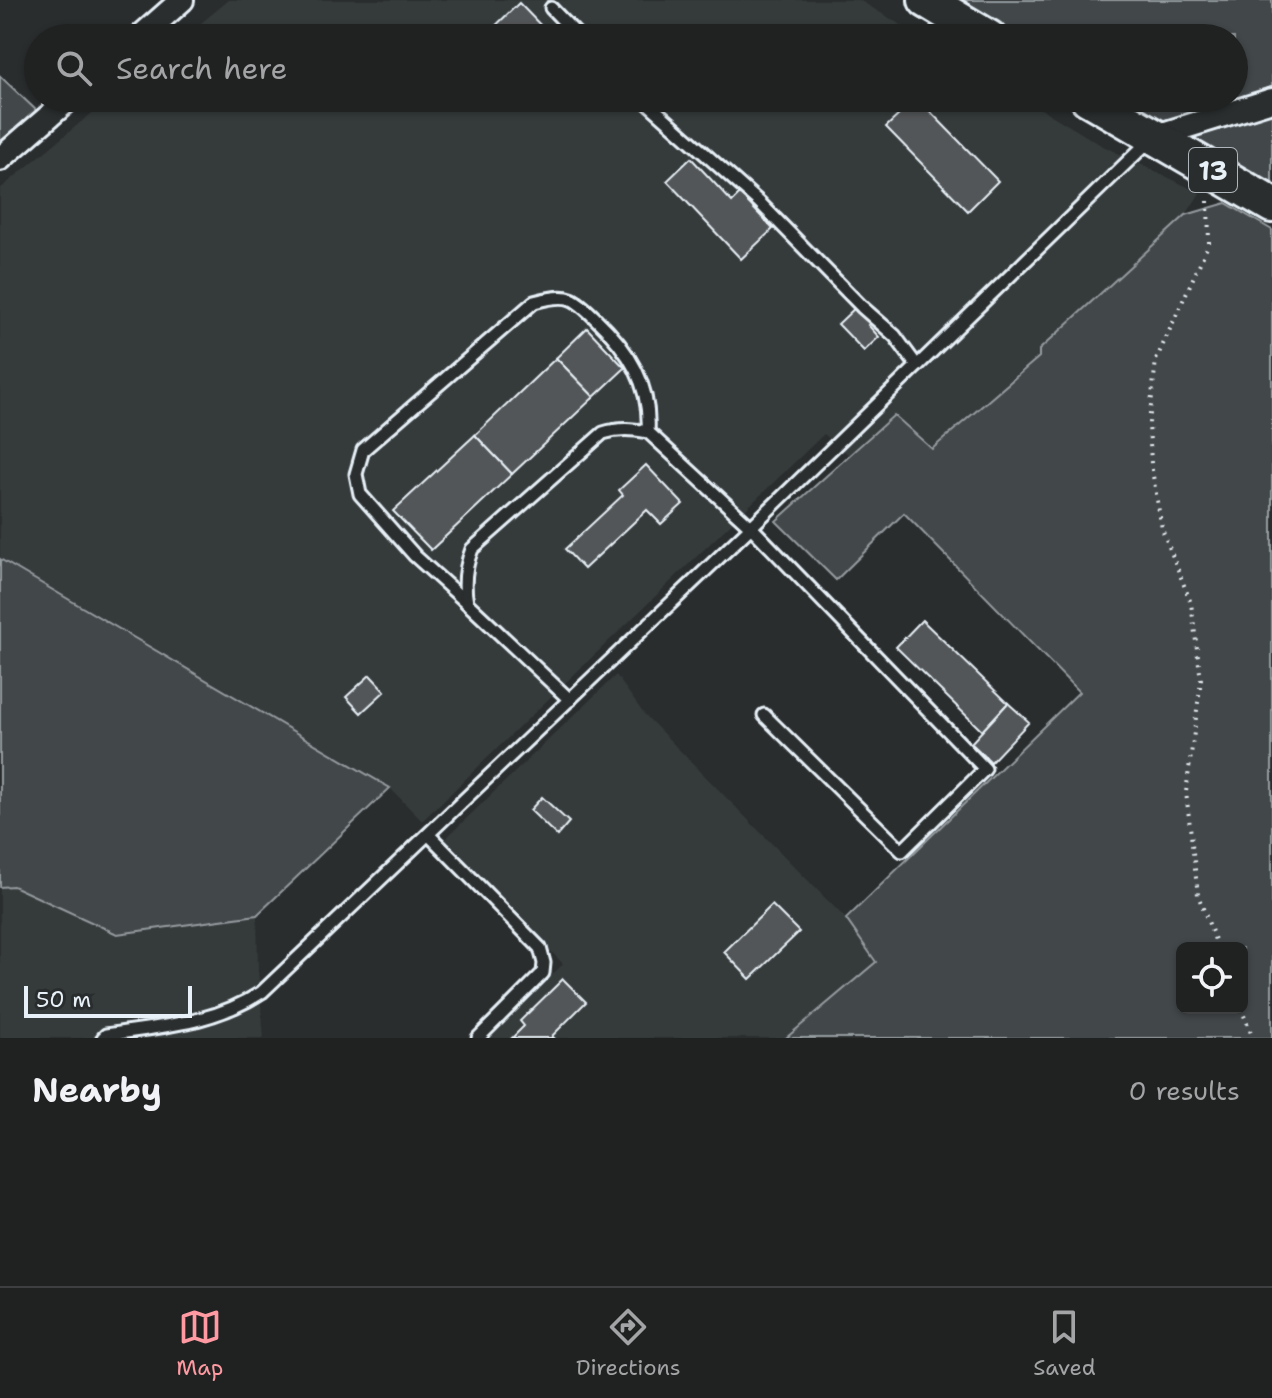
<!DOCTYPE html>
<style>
:root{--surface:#202222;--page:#282a2a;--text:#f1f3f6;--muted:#a2a4a5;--line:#3d3f40;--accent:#ff9aa2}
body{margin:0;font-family:"Shantell Sans",sans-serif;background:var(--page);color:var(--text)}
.controls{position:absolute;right:24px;bottom:24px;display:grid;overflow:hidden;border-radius:12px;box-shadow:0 2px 6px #0004}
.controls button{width:72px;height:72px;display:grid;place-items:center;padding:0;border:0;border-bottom:2px solid var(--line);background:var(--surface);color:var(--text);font:40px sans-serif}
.scale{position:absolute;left:24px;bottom:20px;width:168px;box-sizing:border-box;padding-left:8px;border:4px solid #e8f1f8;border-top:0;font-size:22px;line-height:28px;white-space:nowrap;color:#e8f1f8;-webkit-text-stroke:6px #2a2d2e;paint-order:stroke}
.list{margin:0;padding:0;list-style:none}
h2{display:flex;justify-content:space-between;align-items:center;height:104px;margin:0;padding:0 32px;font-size:34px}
h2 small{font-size:26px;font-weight:400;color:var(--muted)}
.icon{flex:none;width:44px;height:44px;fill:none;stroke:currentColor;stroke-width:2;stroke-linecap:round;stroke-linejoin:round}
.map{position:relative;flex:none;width:1272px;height:1038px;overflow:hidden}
.search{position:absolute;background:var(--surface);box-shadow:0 2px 6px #0004;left:24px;right:24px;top:24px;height:88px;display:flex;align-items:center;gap:20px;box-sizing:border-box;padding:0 28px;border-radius:44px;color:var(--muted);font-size:30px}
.sheet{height:248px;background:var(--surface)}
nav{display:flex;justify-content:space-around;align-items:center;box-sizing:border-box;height:112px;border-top:2px solid var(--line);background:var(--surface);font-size:22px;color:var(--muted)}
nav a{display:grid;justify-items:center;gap:4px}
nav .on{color:var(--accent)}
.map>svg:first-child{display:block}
.built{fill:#363a3b}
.green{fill:#424648;stroke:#959ca0;stroke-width:2;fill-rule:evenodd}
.building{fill:#535759;stroke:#e8f1f8;stroke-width:2}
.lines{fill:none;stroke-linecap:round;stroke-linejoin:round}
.lane-casing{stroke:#e8f1f8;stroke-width:17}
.street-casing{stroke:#e8f1f8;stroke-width:28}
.primary-casing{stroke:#e8f1f8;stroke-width:40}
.path{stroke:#e8f1f8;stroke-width:4;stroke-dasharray:2 6;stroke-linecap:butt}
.lane{stroke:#2a2d2e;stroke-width:11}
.street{stroke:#2a2d2e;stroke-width:22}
.primary{stroke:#2a2d2e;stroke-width:34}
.labels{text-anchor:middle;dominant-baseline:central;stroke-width:6;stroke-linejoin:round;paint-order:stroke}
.shield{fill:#2a2d2e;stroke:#afb6bb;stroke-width:2}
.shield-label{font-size:26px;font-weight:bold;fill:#e8f1f8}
</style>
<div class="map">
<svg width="1272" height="1038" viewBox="0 0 1272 1038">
<rect width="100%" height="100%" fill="#2a2d2e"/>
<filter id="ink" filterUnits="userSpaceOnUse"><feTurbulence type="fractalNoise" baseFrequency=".0125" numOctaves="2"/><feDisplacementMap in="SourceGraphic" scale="16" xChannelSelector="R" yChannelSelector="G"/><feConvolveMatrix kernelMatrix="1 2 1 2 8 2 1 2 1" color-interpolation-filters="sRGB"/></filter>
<g filter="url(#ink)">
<g class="built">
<path d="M229,0H859L923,38H183Z"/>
<path d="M110,98H1023L1101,145L1200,193L1186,215L897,496L824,434L422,821L390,788L0,559V189Z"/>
<path d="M616,675L644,714L846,919L876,962L786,1038H489L563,964L445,839Z"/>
<path d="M12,886L117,934L257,915L258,970L264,1038H0V887Z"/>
</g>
<g class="green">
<path d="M953,0H1272V187L1120,98H1234V38H1017Z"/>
<path d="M0,76L38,112L0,145Z"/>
<path d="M1226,203L1272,230V1038H786L876,962L846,919L1079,692L904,513L836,580L776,521L894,415L932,449L1039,357V350L1186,215ZM1182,948H1242V1008H1182Z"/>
<path d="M0,559L390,788L257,915L117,934L13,886L0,887Z"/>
</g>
<g class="building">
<path d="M519,3L548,33L542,38H487L485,36Z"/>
<path d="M917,98L998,181L968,211L886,127Z"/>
<path d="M691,158L732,202L740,194L773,229L741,259L667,181Z"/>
<path d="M858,305L872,320L868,325L879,337L864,351L838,324Z"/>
<path d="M587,328L625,368L594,397L556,358Z"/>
<path d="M556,358L594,397L512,474L475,435Z"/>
<path d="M475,435L512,474L431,550L393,511Z"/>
<path d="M646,465L683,504L661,524L647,510L584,569L565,549L623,495L619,490Z"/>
<path d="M922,620L1008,703L982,731L896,647Z"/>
<path d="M370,675L385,691L361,713L346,697Z"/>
<path d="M1008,703L1029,722L991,762L971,743Z"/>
<path d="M542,797L569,822L557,836L530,810Z"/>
<path d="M772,905L799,932L750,979L724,952Z"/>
<path d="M563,979L586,1002L552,1036L554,1038H512L524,1026L520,1021Z"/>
</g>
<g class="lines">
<defs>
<g id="lane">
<path d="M551,8L580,38"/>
<path d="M642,98L759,202L862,307L895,336L917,366"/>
<path d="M466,602L415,556L360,494L356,474L363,450L534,302C545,299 561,295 571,299C579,302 589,312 595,318C629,350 651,385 648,432"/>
<path d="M570,700L467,603C463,583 465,567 472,549L603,433C619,428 632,429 648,432L751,527L985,769L902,851L764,715"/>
<path d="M429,835L540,948L544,963L543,973L478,1038"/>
<path d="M103,1038L106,1035C162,1026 213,1024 262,992L751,527L1150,140"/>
</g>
<g id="street">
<path d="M139,38L182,0"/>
<path d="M1153,137L1272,100"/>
<path d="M0,159L70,98"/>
</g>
<g id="primary">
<path d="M926,0L989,38"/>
<path d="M1088,98L1272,205"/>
</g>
</defs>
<use href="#lane" class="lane-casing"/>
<use href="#street" class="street-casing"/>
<use href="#primary" class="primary-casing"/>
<g class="path">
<path d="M1208,201L1209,243L1156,360L1149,423L1151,464L1162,529L1191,603L1201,680L1186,792L1198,895L1218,948"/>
<path d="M1241,1008L1253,1038"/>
</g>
<use href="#lane" class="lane"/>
<use href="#street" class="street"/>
<use href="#primary" class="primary"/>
</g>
</g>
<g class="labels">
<rect class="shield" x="1189" y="148" width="48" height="44" rx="6"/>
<g class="shield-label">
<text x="1213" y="170">13</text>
</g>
</g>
</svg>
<div class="controls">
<button><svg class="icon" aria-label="locate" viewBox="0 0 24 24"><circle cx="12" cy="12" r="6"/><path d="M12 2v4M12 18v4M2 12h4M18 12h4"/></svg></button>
</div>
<div class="scale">50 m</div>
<div class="search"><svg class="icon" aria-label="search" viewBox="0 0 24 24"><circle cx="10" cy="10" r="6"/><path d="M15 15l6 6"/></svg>Search here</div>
</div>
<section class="sheet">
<h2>Nearby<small>0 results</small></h2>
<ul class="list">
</ul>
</section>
<nav>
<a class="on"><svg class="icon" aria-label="map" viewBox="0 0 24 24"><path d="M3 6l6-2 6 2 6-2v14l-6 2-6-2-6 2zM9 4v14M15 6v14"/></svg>Map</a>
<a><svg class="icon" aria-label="directions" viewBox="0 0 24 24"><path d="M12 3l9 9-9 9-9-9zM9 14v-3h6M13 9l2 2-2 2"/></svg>Directions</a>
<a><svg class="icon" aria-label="saved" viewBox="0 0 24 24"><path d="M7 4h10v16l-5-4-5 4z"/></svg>Saved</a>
</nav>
